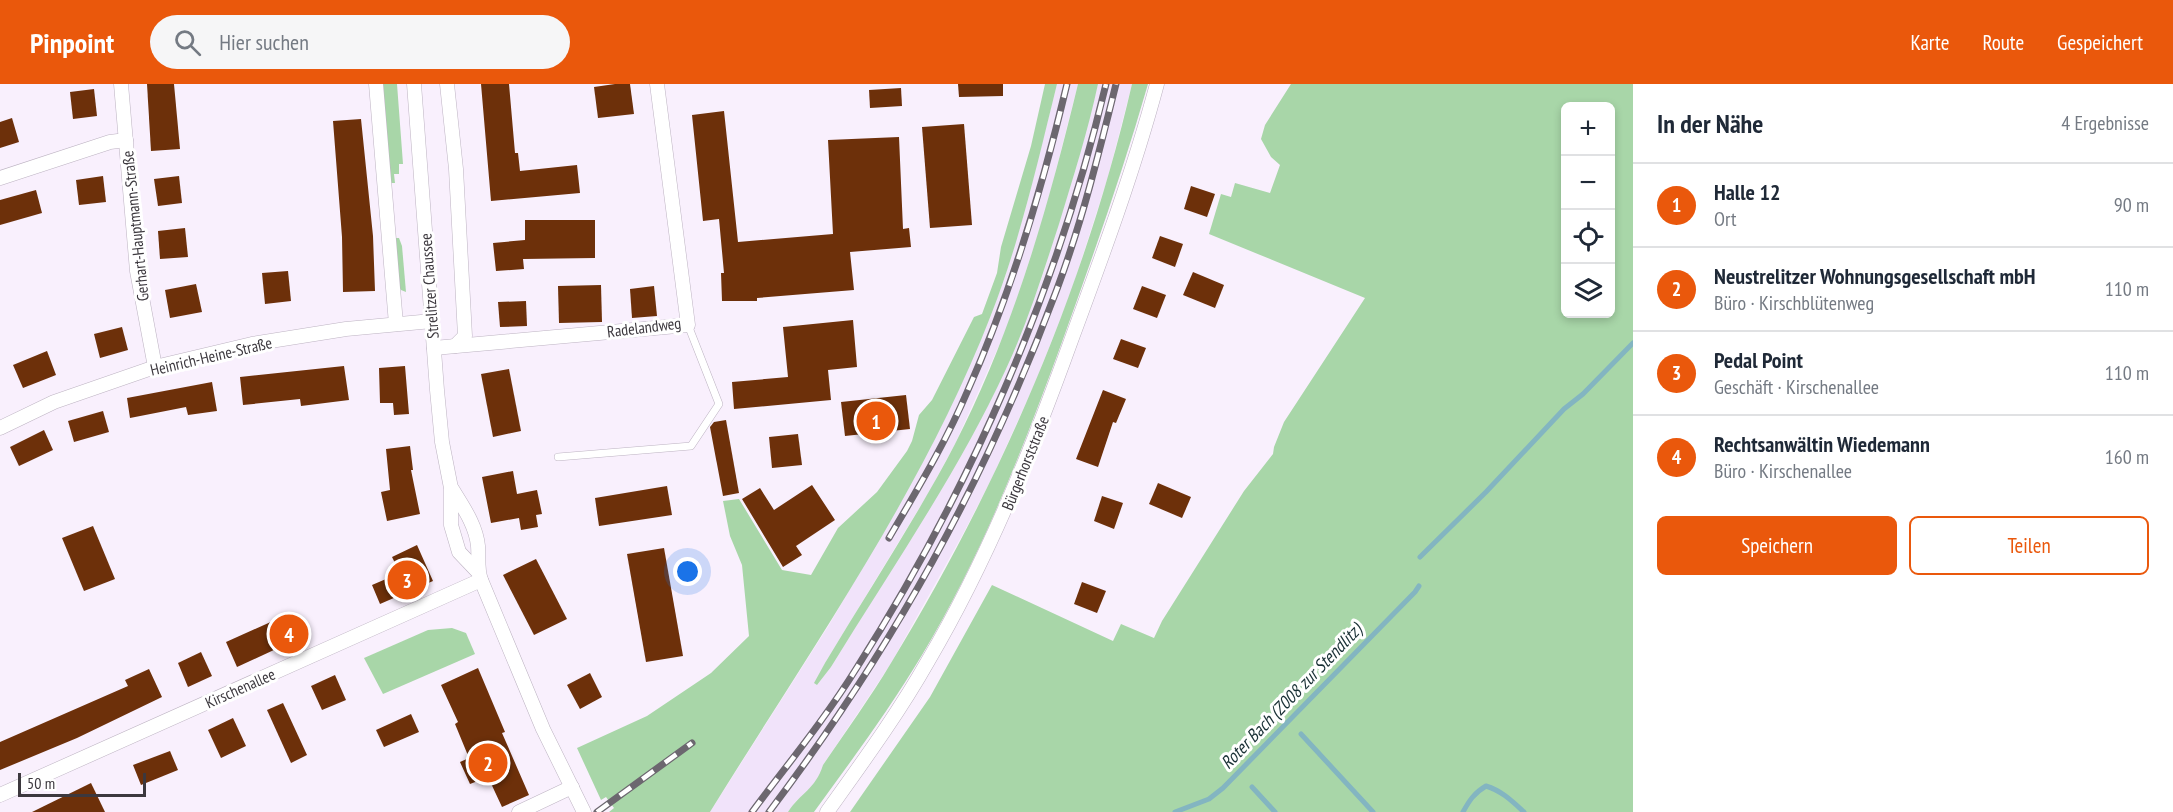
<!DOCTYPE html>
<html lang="de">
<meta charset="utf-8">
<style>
:root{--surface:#fff;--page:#f6f6f7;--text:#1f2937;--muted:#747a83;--line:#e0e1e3;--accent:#ea580c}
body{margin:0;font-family:"PT Sans Narrow",sans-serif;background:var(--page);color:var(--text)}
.controls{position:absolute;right:18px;top:18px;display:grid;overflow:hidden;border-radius:9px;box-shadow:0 3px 9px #0003}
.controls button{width:54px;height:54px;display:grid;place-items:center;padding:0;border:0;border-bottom:2px solid var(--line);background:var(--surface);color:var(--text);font:30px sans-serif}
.scale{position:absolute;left:18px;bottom:15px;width:128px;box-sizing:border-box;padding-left:6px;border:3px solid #3c383e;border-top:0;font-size:16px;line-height:21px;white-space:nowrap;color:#3c383e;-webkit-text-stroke:4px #fff;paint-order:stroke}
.you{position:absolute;left:688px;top:488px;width:21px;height:21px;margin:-15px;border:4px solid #fff;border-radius:50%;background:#1a73e8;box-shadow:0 0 0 9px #1a73e833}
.badge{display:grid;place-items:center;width:39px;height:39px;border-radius:50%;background:var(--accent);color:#fff;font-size:20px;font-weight:700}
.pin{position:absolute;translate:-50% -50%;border:3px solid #fff;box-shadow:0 2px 6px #0006}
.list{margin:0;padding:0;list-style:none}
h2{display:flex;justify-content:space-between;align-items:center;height:78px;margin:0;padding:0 24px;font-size:26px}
h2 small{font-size:20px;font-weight:400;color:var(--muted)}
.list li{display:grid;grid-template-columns:39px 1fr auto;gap:18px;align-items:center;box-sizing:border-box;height:84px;padding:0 24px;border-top:2px solid var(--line)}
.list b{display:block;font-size:22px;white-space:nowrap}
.list p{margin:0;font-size:20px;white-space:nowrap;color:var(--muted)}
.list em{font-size:20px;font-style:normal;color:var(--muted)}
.actions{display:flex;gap:12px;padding:18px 24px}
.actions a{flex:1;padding:14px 0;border:2px solid var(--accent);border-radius:9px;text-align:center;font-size:21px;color:var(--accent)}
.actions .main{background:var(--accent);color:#fff}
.icon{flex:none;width:33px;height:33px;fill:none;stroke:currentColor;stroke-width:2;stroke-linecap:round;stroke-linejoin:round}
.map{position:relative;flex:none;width:1633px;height:728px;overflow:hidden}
header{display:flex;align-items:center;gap:36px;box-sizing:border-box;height:84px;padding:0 30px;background:var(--accent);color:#fff}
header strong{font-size:28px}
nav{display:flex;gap:33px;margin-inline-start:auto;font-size:21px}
.search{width:420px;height:54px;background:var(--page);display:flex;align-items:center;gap:15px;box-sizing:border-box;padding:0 21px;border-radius:33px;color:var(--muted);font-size:22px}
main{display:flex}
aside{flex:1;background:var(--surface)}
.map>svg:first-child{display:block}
.built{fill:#f1e3fa}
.green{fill:#a8d6a8;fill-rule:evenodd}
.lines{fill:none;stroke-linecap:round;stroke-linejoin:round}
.stream{stroke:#83b5c1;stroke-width:5}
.building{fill:#6d300a}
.lane-casing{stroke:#bdb3c2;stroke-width:8}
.street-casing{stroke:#bdb3c2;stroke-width:15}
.lane{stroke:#fff;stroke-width:7}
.street{stroke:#fff;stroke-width:14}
.rail-casing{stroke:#6c676f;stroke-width:7}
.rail{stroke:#fff;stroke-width:4.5;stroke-dasharray:14;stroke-linecap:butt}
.labels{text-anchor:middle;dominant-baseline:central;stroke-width:6;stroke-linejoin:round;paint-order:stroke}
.street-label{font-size:16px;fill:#3c383e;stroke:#fff}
.water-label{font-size:18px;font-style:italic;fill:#193035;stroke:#fff}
</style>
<header>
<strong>Pinpoint</strong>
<div class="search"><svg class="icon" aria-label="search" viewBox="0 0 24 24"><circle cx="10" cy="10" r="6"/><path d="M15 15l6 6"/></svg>Hier suchen</div>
<nav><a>Karte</a><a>Route</a><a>Gespeichert</a></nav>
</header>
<main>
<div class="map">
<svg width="1633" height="728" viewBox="0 0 1633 728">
<rect width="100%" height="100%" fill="#f9f0fd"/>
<path class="built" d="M1057,0H1078L1045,129L1009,239L955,360L929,408L825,579L817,601L831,583L937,411L1006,285L1041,196L1077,81L1098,0H1132L1108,93L1071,208L1035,299L991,396L964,448L890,581L823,681L819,694L811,705L797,716L788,728H710L829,541L911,400L959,305L991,231L1006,190L1026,123Z"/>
<g class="green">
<path d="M383,0H397L403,80H399V90H394L395,99H390Z"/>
<path d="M1045,0H1057C1038,77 1020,157 991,231C922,409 810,566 710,728H609L614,724L606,713L601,716L577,664L647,632L711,589L749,552L742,481L730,452L723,417L739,415L782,486L811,491L838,444L877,408L907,367L912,357L919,331L932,316L974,233L982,230L997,189L1001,163L1031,62Z"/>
<path d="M1078,0H1098C1088,47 1073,94 1059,140C1043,189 1028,238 1006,285C958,389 891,485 831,583L817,601L814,599L825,579C868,507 916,435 955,360C1013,247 1048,124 1078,0Z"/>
<path d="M1132,0H1148C1123,87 1093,172 1062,258C1023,365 981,473 922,571C889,626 851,677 814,728H788C801,708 815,706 823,681C846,647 870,614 891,579C1000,400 1085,204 1132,0Z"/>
<path d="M1291,0H1633V728H850L930,613L992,501L1113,557L1121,540L1154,554L1162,537L1244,407L1273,370L1274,363L1284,338L1365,214L1209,150L1221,110L1231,113L1235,99L1270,109L1280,81L1271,73L1261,55L1265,41ZM1566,22H1610V230H1566Z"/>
<path d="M395,154H399L402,162L406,208L401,206L399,203Z"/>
<path d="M452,544L466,549L475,570L383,610L364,574L428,546Z"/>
</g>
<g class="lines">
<g class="stream">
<path d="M1420,473L1486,408L1564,325L1583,310L1633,259"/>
<path d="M1301,650L1373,728"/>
<path d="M1252,703L1275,728"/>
<path d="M1175,728L1209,715L1223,704L1415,508L1419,502"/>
<path d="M1463,728C1469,717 1474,709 1486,702C1502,707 1512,717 1524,728"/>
</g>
</g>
<g class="building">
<path d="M147,0H174L180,65L151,67Z"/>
<path d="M481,0H509L515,69H518L520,87L577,81L580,109L491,117Z"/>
<path d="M615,0H630L634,30L598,34L594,3Z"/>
<path d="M958,0H1003V12L959,13Z"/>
<path d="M901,4L902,22L870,24L869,6Z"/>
<path d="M94,5L97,32L73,35L70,8Z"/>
<path d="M724,27L738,158L833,150L828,56L899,53L903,145L909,144L911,163L850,168L854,206L757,214V217H722L721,189H724L719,135L703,137L692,31Z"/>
<path d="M12,34L19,58L0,64V38Z"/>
<path d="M361,35L373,152L375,207L343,208L342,153L333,37Z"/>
<path d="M964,40L972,141L930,144L922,43Z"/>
<path d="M103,92L106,118L79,121L76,96Z"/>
<path d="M179,92L182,119L158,122L154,95Z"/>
<path d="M1191,102L1215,110L1207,133L1184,125Z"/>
<path d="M36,106L42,129L0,141V116Z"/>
<path d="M525,136H595V174L523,175L524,185L496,187L493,159L525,156Z"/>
<path d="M185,144L188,173L160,175L158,147Z"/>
<path d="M1160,152L1183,160L1175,183L1152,174Z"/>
<path d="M288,187L291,217L265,220L262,189Z"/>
<path d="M1193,188L1224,201L1215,224L1183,211Z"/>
<path d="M196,200L202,228L170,234L165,206Z"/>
<path d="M601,201L602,238L559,239L558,202Z"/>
<path d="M654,202L657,232L632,234L630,205Z"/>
<path d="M1142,202L1166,211L1157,234L1133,225Z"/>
<path d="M526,217L527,242L500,243L498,218Z"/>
<path d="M853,236L857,283L828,286L831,316L734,325L732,298L788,293L783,243Z"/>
<path d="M122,243L128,266L100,274L94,250Z"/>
<path d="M1121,255L1146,264L1138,284L1113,275Z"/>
<path d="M47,267L56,291L23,304L13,281Z"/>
<path d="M344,282L349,316L301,322L300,315L243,321L240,293Z"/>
<path d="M405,282L409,330L394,331L393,319H380L379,284Z"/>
<path d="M509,285L521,347L493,353L481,290Z"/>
<path d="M212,298L217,327L188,331L186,323L130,334L127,314Z"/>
<path d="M1103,306L1126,315L1116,339L1113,338L1098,383L1076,375Z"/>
<path d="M906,311L910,345L845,352L841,318Z"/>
<path d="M103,327L109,348L74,358L68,337Z"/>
<path d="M726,336L739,409L723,412L710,343L714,338Z"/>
<path d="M44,346L53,366L19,382L10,363Z"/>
<path d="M798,350L802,381L772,384L769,353Z"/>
<path d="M410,362L413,386H411L420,430L387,437L381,408L390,406L386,365Z"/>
<path d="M513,387L517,410L537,406L542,430L536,431L538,443L521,446L519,434L491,439L482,393Z"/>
<path d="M1158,399L1191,413L1182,434L1149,420Z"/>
<path d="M812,401L835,436L796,462L802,471L783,483L742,415L760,404L774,426Z"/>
<path d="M667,402L672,431L599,442L595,414Z"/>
<path d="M1102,412L1123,419L1114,445L1094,437Z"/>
<path d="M93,442L115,495L84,507L62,454Z"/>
<path d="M417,461L433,497L380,520L372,501L400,489L392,473Z"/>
<path d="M664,464L683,572L646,578L627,470Z"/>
<path d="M536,475L567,535L534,551L503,491Z"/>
<path d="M1082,498L1106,507L1097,529L1074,520Z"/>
<path d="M293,528L304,552L237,583L226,558Z"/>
<path d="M201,568L212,592L188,603L178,579Z"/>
<path d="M478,584L505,648L502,649L529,711L502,723L488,693L470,700L460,678L469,674L455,640L458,638L441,601Z"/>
<path d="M149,585L162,613L77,654L0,686V658L128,602L125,596Z"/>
<path d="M590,589L602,613L580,625L567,601Z"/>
<path d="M335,591L346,616L322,626L311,602Z"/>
<path d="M283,619L307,671L291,679L267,626Z"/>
<path d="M411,630L419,648L384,663L376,646Z"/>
<path d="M233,634L246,662L221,674L208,646Z"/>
<path d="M170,667L178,686L141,701L133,681Z"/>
<path d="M91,699L105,728H32Z"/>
</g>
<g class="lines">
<defs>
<path id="lane" d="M558,373L691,362L719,320L688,241"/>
<g id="street">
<path d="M121,0L137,187L155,283"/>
<path d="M376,0L396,240"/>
<path d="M414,0L437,306L442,358L451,404V441L459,468L478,488"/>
<path d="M447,0L456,85L465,252L455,262"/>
<path d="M0,94L110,58L126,56"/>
<path d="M434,264L688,241L657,0"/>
<path d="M0,344L54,318L155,283L252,260L346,245L432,237"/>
<path d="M452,405C463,423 476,441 478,462C479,474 477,485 481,496L543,645L584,728"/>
<path d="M0,711L481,496"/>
<path d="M519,728L572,703"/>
<path d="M827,728C862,679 898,630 928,577C988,475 1032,365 1072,254C1103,170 1134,86 1157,0"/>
</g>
</defs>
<use href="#lane" class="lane-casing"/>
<use href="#street" class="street-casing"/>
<use href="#lane" class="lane"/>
<use href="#street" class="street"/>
<defs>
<g id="rail">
<path d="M889,454C917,406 946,358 968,306C1012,207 1042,105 1067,0"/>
<path d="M597,728L692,659"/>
<path d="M752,728C787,681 825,635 856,585C970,406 1057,207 1106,0"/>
<path d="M769,728C893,564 985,398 1057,205C1082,138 1099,69 1116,0"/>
</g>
</defs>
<use href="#rail" class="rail-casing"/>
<use href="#rail" class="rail"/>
</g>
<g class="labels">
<g class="street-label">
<text transform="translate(135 142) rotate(-96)">Gerhart-Hauptmann-Straße</text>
<text transform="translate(429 202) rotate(-94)">Strelitzer Chaussee</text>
<text transform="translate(644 243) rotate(-7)">Radelandweg</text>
<text transform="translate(211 272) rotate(-13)">Heinrich-Heine-Straße</text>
<text transform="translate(1025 379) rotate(-68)">Bürgerhorststraße</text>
<text transform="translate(240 604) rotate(-24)">Kirschenallee</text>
</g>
<g class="water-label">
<text transform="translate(1291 612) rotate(-46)">Roter Bach (Z008 zur Stendlitz)</text>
</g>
</g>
</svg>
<div class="controls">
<button>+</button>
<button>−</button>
<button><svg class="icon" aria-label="locate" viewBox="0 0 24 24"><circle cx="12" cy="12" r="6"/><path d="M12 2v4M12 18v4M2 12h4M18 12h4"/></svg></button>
<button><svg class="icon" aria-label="layers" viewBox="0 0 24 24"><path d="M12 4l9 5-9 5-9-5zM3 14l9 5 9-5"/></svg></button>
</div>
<div class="scale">50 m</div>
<div class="you"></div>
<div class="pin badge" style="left:876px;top:337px">1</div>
<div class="pin badge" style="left:488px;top:679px">2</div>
<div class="pin badge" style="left:407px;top:496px">3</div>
<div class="pin badge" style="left:289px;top:550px">4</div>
</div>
<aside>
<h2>In der Nähe<small>4 Ergebnisse</small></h2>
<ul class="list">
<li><span class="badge">1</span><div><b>Halle 12</b><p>Ort</p></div><em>90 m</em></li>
<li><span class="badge">2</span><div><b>Neustrelitzer Wohnungsgesellschaft mbH</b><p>Büro · Kirschblütenweg</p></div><em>110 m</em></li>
<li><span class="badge">3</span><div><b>Pedal Point</b><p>Geschäft · Kirschenallee</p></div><em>110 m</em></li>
<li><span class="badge">4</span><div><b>Rechtsanwältin Wiedemann</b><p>Büro · Kirschenallee</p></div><em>160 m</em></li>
</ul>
<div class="actions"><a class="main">Speichern</a><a>Teilen</a></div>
</aside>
</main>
